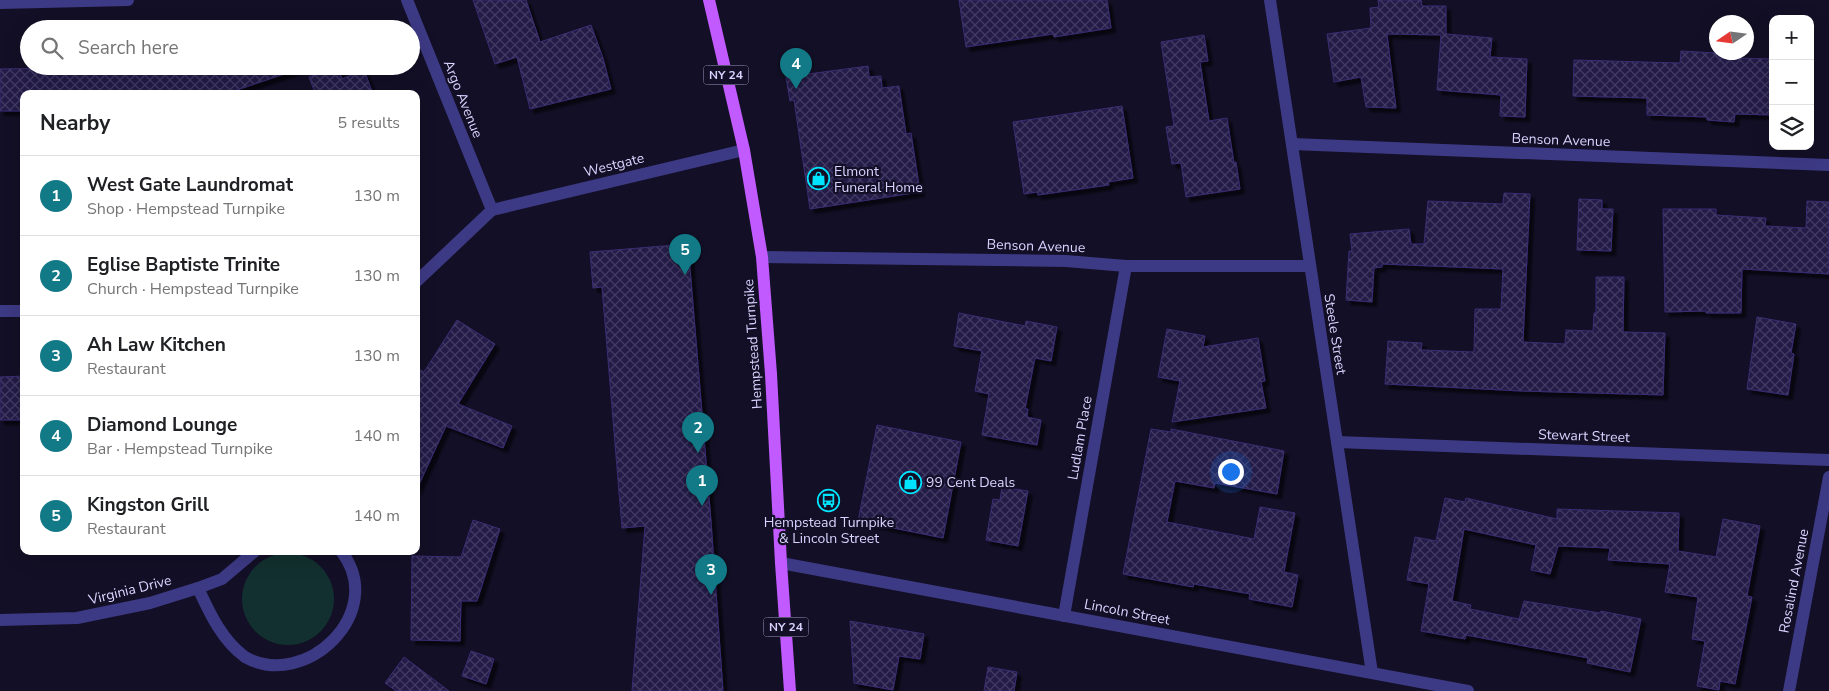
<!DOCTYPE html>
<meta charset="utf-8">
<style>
:root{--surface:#fff;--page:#f6f6f6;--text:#202124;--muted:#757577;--line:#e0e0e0;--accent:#127987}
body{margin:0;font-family:"Nunito Sans",sans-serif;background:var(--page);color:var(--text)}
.controls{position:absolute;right:15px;top:15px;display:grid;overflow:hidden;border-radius:10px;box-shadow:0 5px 20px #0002}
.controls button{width:45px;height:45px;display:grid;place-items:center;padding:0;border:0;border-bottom:1px solid var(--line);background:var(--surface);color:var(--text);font:25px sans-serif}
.compass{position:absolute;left:1709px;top:15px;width:45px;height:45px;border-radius:50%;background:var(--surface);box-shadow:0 5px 20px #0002;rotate:257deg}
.you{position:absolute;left:1230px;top:471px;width:18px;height:18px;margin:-12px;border:4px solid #fff;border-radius:50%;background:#1a73e8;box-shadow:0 0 0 8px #1a73e833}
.badge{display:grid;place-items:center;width:32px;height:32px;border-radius:50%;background:var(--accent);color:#fff;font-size:16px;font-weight:700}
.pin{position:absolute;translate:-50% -41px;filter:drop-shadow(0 1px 2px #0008)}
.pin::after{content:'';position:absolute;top:26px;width:18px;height:15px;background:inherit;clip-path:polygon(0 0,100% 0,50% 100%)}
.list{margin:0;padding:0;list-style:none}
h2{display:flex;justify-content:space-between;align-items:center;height:65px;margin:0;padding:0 20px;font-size:21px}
h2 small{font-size:16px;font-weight:400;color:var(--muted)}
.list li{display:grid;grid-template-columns:32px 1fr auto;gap:15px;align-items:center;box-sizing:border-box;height:80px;padding:0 20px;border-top:1px solid var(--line)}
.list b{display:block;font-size:19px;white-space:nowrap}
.list p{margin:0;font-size:16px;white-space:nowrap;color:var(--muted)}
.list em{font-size:16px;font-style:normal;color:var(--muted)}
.icon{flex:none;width:28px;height:28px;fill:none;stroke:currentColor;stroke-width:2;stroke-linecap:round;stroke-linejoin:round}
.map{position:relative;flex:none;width:1829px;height:691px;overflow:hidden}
.search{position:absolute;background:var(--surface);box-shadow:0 5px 20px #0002;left:20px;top:20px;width:400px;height:55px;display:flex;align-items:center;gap:12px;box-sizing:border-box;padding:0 18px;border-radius:28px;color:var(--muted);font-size:19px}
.panel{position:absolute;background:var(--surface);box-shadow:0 5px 20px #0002;left:20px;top:90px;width:400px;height:465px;border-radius:10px}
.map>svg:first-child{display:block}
.grass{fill:#12302f}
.building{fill:url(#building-cross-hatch);stroke:#3b2d73;filter:url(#shadow)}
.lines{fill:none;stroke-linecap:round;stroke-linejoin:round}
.minor{stroke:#3d3a85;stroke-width:12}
.primary{stroke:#c25bff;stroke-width:12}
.labels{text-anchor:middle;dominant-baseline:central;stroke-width:4.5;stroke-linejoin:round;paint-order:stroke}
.shield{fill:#130f26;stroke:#9e99be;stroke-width:1}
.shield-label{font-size:12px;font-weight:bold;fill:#d9d4ff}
.street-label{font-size:14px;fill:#d9d4ff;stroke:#130f26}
.poi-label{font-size:14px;fill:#d9d4ff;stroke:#130f26;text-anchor:start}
</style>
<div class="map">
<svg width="1829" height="691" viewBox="0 0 1829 691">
<defs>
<pattern id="building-cross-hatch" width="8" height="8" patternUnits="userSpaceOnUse" patternTransform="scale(1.25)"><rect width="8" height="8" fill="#241b47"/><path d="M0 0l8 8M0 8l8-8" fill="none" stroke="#433b63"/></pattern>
<filter id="shadow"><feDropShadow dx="4.5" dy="4.5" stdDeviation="1" flood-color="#0009"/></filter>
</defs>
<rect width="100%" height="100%" fill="#130f26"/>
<circle class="grass" cx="288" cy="599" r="46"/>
<g class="building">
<path d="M473,0H526L540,42L591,25L603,58L611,89L530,109L517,57L495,64Z"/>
<path d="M959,0H1107L1111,28L1054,37L1053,34L966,47Z"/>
<path d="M1378,0H1421L1422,6H1446V34L1492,38L1490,57L1527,59L1525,117L1500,116L1501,95L1437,90L1441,35L1387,34L1396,108L1366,107L1361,77L1334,82L1327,34L1371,28L1370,8L1379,7Z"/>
<path d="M1204,35L1208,61L1200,62L1209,121L1227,118L1234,163L1236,162L1240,189L1186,197L1181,163L1172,164L1166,127L1174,126L1161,42Z"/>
<path d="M1681,51L1735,54V58L1773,59V115L1735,114L1734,122L1707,120V117L1647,115V98L1573,96L1574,60L1680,63Z"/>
<path d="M75,66H108V68L137,66H308L225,94H24V111H0V69L75,68Z"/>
<path d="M335,66H337L342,79L364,70L373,94H307L314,90L309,77Z"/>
<path d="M868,66L869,77L881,76L882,88L899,86L906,134L911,133L920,192L810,209L794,100L790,101L786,77Z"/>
<path d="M1122,106L1133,178L1108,182L1109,185L1038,195L1037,192L1024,194L1013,122Z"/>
<path d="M1504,193L1530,194L1523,342L1565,344L1566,330L1593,331L1594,313H1596V277H1624L1623,332L1665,333L1663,395L1521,391L1385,384L1388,341L1422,343L1421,350L1474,352L1475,309H1501L1503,269L1382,264V267L1374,268L1372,302L1346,300L1349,251H1352L1350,234L1409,229L1411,244H1424L1428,201L1503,204Z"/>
<path d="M1579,199L1602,200V209H1613L1611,251L1577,250Z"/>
<path d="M1807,201L1829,202V274L1742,269L1741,313H1706V311L1665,312L1663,209H1716V215L1766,218L1765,226L1806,228Z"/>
<path d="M688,244L711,521L723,691H632L645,526L622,528L602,287L593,288L590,252Z"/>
<path d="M959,313L1025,326L1026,321L1057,327L1051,361L1035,358L1025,409H1028L1027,417L1041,420L1037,445L982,435L989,394L975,391L982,351L954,346Z"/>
<path d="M1757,317L1796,324L1791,353L1794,354L1788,395L1747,389Z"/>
<path d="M457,320L495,344L458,404L512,426L503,448L446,426L416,491V368L424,372Z"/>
<path d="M1167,329L1205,336L1203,347L1258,338L1265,381L1261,382L1266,408L1172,422L1180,381L1158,377Z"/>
<path d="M24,376V420H0V377Z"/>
<path d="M877,425L961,442L943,538L858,521Z"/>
<path d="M1151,429L1171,432V429L1284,451L1277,494L1215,483L1214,488L1175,481L1167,522L1254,539L1260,507L1295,513L1284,572L1298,575L1292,607L1249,599L1250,594L1194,584L1193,587L1123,574Z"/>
<path d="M1002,487L1028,491L1018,546L986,540L993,499L1000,500Z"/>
<path d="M1445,498L1465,502L1466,498L1557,519V509L1679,513L1678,551L1716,557L1723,519L1760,526L1747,596L1752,597L1735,684L1720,681L1719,690L1697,686L1705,641L1692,639L1698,597L1665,592L1670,564L1608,560L1610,548L1558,546L1550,574L1531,570L1536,545L1464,529L1452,601L1471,605L1470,609L1519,619L1524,601L1600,613L1601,611L1641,619L1630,672L1587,663L1588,658L1466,635L1465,639L1421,631L1429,584L1407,580L1415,537L1436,541Z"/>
<path d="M473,520L500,529L477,601H461L460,641L411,640L412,556L461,557Z"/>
<path d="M850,621L924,634L920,659L899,656L893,690L854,683Z"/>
<path d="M471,651L494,659L486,684L462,676Z"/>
<path d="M404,657L449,691H396L385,683Z"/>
<path d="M988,667L1017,672L1014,691H984Z"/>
</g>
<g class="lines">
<g class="minor">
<path d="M407,0L492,210"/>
<path d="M1270,0L1372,673"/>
<path d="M0,3L128,0"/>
<path d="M1292,144L1829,165"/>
<path d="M492,210L744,150"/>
<path d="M762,257L1066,261L1126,266H1310"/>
<path d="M416,282L492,210"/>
<path d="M0,311H24"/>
<path d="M1337,442L1829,460"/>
<path d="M781,563L1468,691"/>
<path d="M198,588C210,614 222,640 245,657C305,691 389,612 341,551"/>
<path d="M1064,616L1126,266"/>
<path d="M0,620L77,618L150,603L198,588L222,579L255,551"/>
<path d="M1789,691L1829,477"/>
</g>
<path class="primary" d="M709,0L744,150L762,257L771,374L781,563L790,691"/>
</g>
<defs>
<symbol id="shop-ring" viewBox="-11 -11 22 22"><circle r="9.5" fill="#130f26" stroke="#00e5ff" stroke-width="1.5"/><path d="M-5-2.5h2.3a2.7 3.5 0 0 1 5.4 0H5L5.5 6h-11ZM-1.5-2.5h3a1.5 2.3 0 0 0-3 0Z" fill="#00e5ff"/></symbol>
<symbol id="bus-ring" viewBox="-11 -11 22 22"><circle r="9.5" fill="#130f26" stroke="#00e5ff" stroke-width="1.5"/><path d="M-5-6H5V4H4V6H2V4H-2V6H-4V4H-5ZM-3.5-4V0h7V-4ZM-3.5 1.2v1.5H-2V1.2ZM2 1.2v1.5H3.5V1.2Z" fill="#00e5ff"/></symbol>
</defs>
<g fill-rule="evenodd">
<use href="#shop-ring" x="806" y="166" width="25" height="25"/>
<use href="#shop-ring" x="898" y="470" width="25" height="25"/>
<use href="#bus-ring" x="816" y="488" width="25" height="25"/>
</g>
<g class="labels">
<g class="shield">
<rect x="703.5" y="65.5" width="45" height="19" rx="4"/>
<rect x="763.5" y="617.5" width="45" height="19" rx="4"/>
</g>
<g class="shield-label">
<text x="726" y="75">NY 24</text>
<text x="786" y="627">NY 24</text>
</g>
<g class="street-label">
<text transform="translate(463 99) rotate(68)">Argo Avenue</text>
<text transform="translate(1561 140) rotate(2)">Benson Avenue</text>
<text transform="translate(614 165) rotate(-14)">Westgate</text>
<text transform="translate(1036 246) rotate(2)">Benson Avenue</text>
<text transform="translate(1335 334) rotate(81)">Steele Street</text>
<text transform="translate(753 344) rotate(-94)">Hempstead Turnpike</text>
<text transform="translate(1584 436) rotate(2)">Stewart Street</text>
<text transform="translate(1080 438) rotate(-80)">Ludlam Place</text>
<text transform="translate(1794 581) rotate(-79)">Rosalind Avenue</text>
<text transform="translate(130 590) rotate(-14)">Virginia Drive</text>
<text transform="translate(1127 612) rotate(11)">Lincoln Street</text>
</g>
<g class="poi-label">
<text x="834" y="171">Elmont<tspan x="834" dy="16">Funeral Home</tspan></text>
<text x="926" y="482">99 Cent Deals</text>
<text x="829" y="522" text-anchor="middle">Hempstead Turnpike<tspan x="829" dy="16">&amp; Lincoln Street</tspan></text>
</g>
</g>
</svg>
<div class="controls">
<button>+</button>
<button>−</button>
<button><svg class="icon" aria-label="layers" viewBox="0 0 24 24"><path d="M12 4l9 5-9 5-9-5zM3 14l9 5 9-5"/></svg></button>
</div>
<svg class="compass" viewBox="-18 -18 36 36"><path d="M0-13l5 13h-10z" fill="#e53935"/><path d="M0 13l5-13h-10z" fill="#757577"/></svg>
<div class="you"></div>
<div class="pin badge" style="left:702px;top:506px">1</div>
<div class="pin badge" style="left:698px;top:453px">2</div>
<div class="pin badge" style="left:711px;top:595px">3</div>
<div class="pin badge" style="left:796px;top:89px">4</div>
<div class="pin badge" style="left:685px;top:275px">5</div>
<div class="search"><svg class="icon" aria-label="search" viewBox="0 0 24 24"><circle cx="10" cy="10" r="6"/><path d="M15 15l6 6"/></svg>Search here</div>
<section class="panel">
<h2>Nearby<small>5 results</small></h2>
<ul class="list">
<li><span class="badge">1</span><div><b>West Gate Laundromat</b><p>Shop · Hempstead Turnpike</p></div><em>130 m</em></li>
<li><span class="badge">2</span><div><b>Eglise Baptiste Trinite</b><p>Church · Hempstead Turnpike</p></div><em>130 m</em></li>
<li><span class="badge">3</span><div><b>Ah Law Kitchen</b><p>Restaurant</p></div><em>130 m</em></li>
<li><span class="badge">4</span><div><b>Diamond Lounge</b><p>Bar · Hempstead Turnpike</p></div><em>140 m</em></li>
<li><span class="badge">5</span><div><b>Kingston Grill</b><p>Restaurant</p></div><em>140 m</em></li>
</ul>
</section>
</div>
